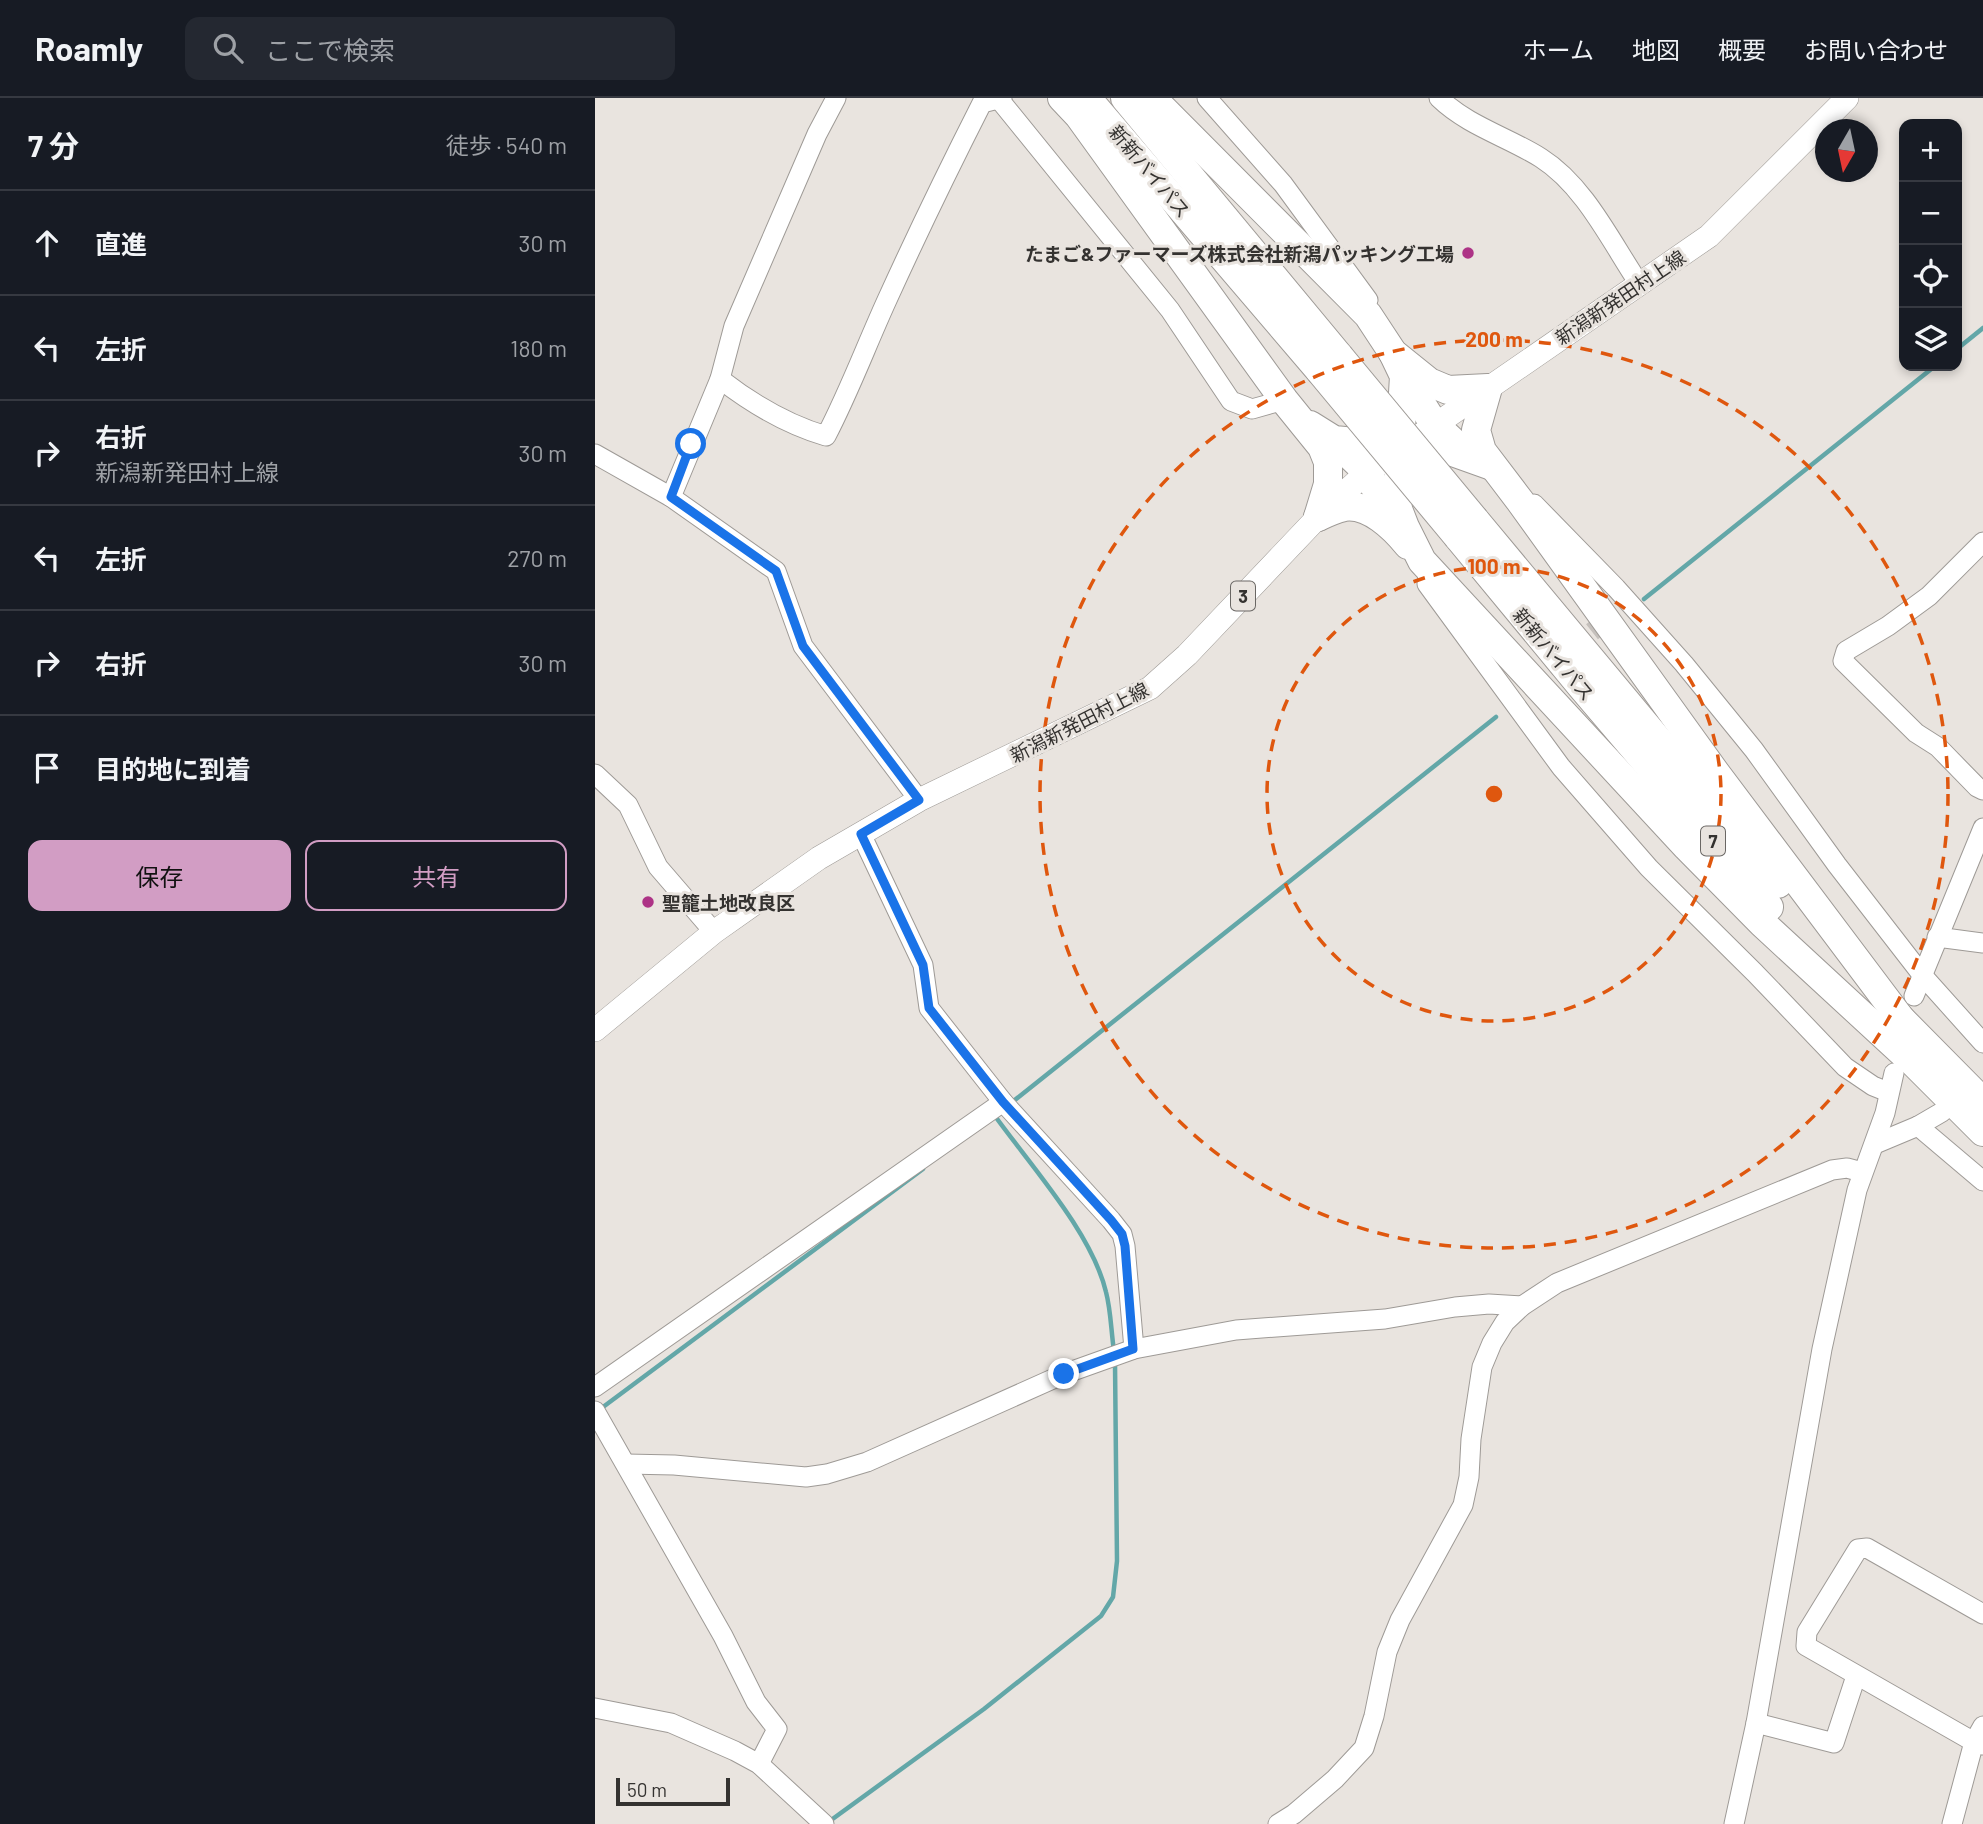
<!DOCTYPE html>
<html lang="ja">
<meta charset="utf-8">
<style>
:root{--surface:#171b24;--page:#242831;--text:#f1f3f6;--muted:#9ea1a6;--line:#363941;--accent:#d29dc4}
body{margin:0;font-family:Barlow,"Noto Sans JP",sans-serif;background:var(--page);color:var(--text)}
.controls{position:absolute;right:21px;top:21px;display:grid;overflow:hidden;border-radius:14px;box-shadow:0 4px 10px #0003}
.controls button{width:63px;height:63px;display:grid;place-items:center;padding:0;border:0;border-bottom:2px solid var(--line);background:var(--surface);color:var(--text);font:35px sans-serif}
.compass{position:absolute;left:1220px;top:21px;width:63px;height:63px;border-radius:50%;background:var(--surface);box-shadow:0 4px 10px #0003;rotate:189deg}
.scale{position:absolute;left:21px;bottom:18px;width:114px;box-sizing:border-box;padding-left:7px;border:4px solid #343230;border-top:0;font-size:19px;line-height:24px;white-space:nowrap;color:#343230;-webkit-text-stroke:5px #e9e4df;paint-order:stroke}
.stop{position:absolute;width:21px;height:21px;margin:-16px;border:5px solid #1a73e8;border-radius:50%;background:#fff}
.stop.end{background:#1a73e8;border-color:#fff;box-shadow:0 2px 7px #0008}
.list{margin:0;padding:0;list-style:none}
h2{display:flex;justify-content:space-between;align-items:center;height:91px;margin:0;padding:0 28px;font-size:30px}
h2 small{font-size:23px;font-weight:400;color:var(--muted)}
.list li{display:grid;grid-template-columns:46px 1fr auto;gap:21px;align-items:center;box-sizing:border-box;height:105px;padding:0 28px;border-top:2px solid var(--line)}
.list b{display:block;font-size:26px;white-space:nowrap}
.list p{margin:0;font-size:23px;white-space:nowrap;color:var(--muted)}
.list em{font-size:23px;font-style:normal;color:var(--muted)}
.actions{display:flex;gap:14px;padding:21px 28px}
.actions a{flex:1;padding:16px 0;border:2px solid var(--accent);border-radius:14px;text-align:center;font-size:24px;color:var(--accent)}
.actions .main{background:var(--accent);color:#111}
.icon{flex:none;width:38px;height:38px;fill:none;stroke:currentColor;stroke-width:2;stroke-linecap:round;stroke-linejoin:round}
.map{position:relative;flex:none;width:1388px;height:1726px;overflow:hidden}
header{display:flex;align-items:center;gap:42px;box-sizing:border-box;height:98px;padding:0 35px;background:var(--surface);border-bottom:2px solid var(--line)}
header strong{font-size:33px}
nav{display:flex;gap:38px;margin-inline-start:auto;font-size:24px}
.search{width:490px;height:63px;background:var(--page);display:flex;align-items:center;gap:18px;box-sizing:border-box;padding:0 24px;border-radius:14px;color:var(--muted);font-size:26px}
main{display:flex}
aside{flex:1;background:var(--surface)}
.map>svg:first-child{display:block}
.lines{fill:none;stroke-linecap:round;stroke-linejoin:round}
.stream{stroke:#63a7a8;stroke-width:4.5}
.minor-tunnel{stroke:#c5c0bc;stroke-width:19;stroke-dasharray:19 10;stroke-linecap:butt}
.minor-casing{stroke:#9e9a96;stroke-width:21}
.major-casing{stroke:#9e9a96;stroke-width:24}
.highway-casing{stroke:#9e9a96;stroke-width:30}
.minor{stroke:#fff;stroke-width:19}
.major{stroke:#fff;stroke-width:23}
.highway{stroke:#fff;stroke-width:28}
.highway-bridge-casing{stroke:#9e9a96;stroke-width:30;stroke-linecap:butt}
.highway-bridge{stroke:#fff;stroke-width:28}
.route{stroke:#1a73e8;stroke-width:9}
.ring{fill:none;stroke:#df570e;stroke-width:3.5;stroke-dasharray:12 9}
.poi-dot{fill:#ad3386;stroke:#e9e4df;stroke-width:2.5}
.labels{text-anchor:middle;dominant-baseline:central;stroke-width:6;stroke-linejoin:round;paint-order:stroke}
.shield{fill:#e9e4df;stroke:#6a6764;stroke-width:2}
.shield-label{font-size:18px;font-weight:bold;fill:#343230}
.street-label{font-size:19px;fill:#343230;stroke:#e9e4df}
.poi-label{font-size:19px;font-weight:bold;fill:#343230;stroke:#e9e4df;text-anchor:end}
.centre{fill:#df570e;stroke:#e9e4df;stroke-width:3.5}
.ring-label{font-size:21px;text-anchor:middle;font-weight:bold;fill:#df570e;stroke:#e9e4df;stroke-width:6;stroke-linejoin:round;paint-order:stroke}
</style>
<header>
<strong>Roamly</strong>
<div class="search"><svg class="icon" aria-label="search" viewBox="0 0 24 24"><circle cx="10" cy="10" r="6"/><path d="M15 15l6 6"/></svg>ここで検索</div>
<nav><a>ホーム</a><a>地図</a><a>概要</a><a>お問い合わせ</a></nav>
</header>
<main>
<aside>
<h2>7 分<small>徒歩 · 540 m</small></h2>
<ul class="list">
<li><svg class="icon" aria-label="ahead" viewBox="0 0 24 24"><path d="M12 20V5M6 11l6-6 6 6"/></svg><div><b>直進</b></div><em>30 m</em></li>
<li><svg class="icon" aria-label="left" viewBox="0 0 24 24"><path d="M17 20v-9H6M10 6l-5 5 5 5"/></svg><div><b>左折</b></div><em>180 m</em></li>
<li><svg class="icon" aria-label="right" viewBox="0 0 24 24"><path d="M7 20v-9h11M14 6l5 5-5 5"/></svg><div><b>右折</b><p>新潟新発田村上線</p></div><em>30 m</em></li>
<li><svg class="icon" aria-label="left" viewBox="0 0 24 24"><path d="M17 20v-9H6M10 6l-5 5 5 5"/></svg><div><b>左折</b></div><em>270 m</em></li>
<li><svg class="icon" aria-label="right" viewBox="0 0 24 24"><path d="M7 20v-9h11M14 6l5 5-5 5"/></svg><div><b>右折</b></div><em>30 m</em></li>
<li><svg class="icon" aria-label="arrive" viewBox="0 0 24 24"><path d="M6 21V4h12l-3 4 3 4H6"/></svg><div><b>目的地に到着</b></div></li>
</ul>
<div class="actions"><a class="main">保存</a><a>共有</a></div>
</aside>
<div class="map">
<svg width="1388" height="1726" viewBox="0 0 1388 1726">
<rect width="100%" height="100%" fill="#e9e4df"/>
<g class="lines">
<g class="stream">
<path d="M1362,251L1388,230"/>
<path d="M1049,501L1340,268"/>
<path d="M416,1005L901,619"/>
<path d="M400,1018C436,1068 497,1135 511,1194C516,1213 516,1233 519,1253"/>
<path d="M4,1312L328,1071"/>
<path d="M232,1725L389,1611L506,1518L518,1499L522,1463L520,1265"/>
</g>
<path class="minor-tunnel" d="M929,588L1018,517"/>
<defs>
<g id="minor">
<path d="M403,0L575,212L636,303L657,311L689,302"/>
<path d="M612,0L688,86L773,202"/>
<path d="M844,0C873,28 913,39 946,60C990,88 1016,144 1045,187"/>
<path d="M125,281C156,305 193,327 231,338C254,294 271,248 292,202C322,136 354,70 387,5L407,0"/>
<path d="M0,356L76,399L181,473L208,548L324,702"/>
<path d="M76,399L125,281L139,228L222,36L241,0"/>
<path d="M939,406L1021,490L1089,566L1159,652L1242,767L1328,878L1388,945"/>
<path d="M1388,444L1334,498L1293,528L1251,553L1248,563L1321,635L1343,649L1382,689L1388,692"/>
<path d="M833,478L832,486L966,669L1054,770L1160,875L1250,969L1278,988L1293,994"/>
<path d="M0,676L33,707L63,769L119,834"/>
<path d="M266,736L328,867L334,910L408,1004L516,1122L527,1136L530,1148L539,1251"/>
<path d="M1342,839L1388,845"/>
<path d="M1319,898L1388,730"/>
<path d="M1323,1028L1388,1083"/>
<path d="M1280,1046L1323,1028L1347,1014"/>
<path d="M0,1289L408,1004"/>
<path d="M0,1313L128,1538L161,1604L182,1631L164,1666"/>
<path d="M31,1366L79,1367L211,1379L232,1376L272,1364L469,1276L539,1251L641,1232L790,1221L860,1209L894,1206L927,1208"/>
<path d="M1388,1516L1272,1450L1263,1451L1212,1534L1211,1548L1379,1644L1388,1647"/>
<path d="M0,1610L76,1625L140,1653L164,1666L229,1726"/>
<path d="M1161,1625L1239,1645L1261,1578"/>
<path d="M683,1726L699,1716L740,1681L769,1650L779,1618L792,1554L805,1522L868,1407L874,1379L876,1341L887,1269L897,1245L910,1224L927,1208L962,1185L1237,1072L1252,1070L1267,1074"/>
<path d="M1139,1726L1161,1625L1227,1251L1262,1092L1290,1015L1299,975"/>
<path d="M1357,1726L1379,1644L1388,1628"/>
</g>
<path id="major" d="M0,932L119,834L224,760L324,702L555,590L592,557L723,419L772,374L1114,138L1252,0"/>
<g id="highway">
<path d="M467,0L484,18L689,302L727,349L733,364V386L723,419"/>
<path d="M492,0L725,273"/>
<path d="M530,0L744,258"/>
<path d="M557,0L773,217L798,255L834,284L853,292L893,290L881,332L887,353L925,403L1120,674L1308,924"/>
<path d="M798,255L809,278L802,399L803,411L810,429L827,463L1092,749L1167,825L1309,956"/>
<path d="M809,278L839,326L872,357"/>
<path d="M715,327L739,342L855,353L897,368"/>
<path d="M739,342L772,374L799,426"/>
<path d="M723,419C731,415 740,411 749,409C774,405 799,430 813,447"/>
<path d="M880,422L1183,786"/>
<path d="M863,439L986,588L1174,809"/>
<path d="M1297,912L1388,1004"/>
<path d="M1296,942L1388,1034"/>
</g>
</defs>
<use href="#minor" class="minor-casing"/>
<use href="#major" class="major-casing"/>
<use href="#highway" class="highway-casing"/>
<use href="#minor" class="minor"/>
<use href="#major" class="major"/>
<use href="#highway" class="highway"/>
<defs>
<g id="highway-bridge">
<path d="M744,258L880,422"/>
<path d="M725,273L863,439"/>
</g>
</defs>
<use href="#highway-bridge" class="highway-bridge-casing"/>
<use href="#highway-bridge" class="highway-bridge"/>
</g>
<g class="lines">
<path class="route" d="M96,346L76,399L181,473L208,548L324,702L266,736L328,867L334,910L408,1004L516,1122L527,1136L530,1148L538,1251L469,1276"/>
</g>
<g class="ring">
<circle cx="899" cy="696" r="227"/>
<circle cx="899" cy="696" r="454"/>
</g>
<g class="poi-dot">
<circle cx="873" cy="155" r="7"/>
<circle cx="53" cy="804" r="7"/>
</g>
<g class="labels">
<g class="shield">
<rect x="636" y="483.5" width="24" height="29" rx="5"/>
<rect x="1106" y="728.5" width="24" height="29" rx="5"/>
</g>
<g class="shield-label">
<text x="648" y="498">3</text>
<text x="1118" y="743">7</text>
</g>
<g class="street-label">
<text transform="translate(555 73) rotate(50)">新新バイパス</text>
<text transform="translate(1025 199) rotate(-34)">新潟新発田村上線</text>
<text transform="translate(959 556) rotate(50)">新新バイパス</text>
<text transform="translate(484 624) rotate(-27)">新潟新発田村上線</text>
</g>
<g class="poi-label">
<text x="859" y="155">たまご&amp;ファーマーズ株式会社新潟パッキング工場</text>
<text x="67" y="804" text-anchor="start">聖籠土地改良区</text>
</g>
</g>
<circle cx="899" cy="696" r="10" class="centre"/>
<g class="ring-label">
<text x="899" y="249">200 m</text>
<text x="899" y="476">100 m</text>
</g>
</svg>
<div class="controls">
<button>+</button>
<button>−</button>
<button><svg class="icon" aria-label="locate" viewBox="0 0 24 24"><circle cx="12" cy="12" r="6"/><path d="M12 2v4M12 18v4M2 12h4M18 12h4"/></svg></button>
<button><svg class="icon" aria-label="layers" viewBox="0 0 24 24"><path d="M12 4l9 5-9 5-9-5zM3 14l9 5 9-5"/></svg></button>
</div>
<svg class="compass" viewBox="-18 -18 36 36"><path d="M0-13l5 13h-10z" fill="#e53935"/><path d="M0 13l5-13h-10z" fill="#9ea1a6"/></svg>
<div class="scale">50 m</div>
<div class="stop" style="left:96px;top:346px"></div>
<div class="stop end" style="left:469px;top:1276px"></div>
</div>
</main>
